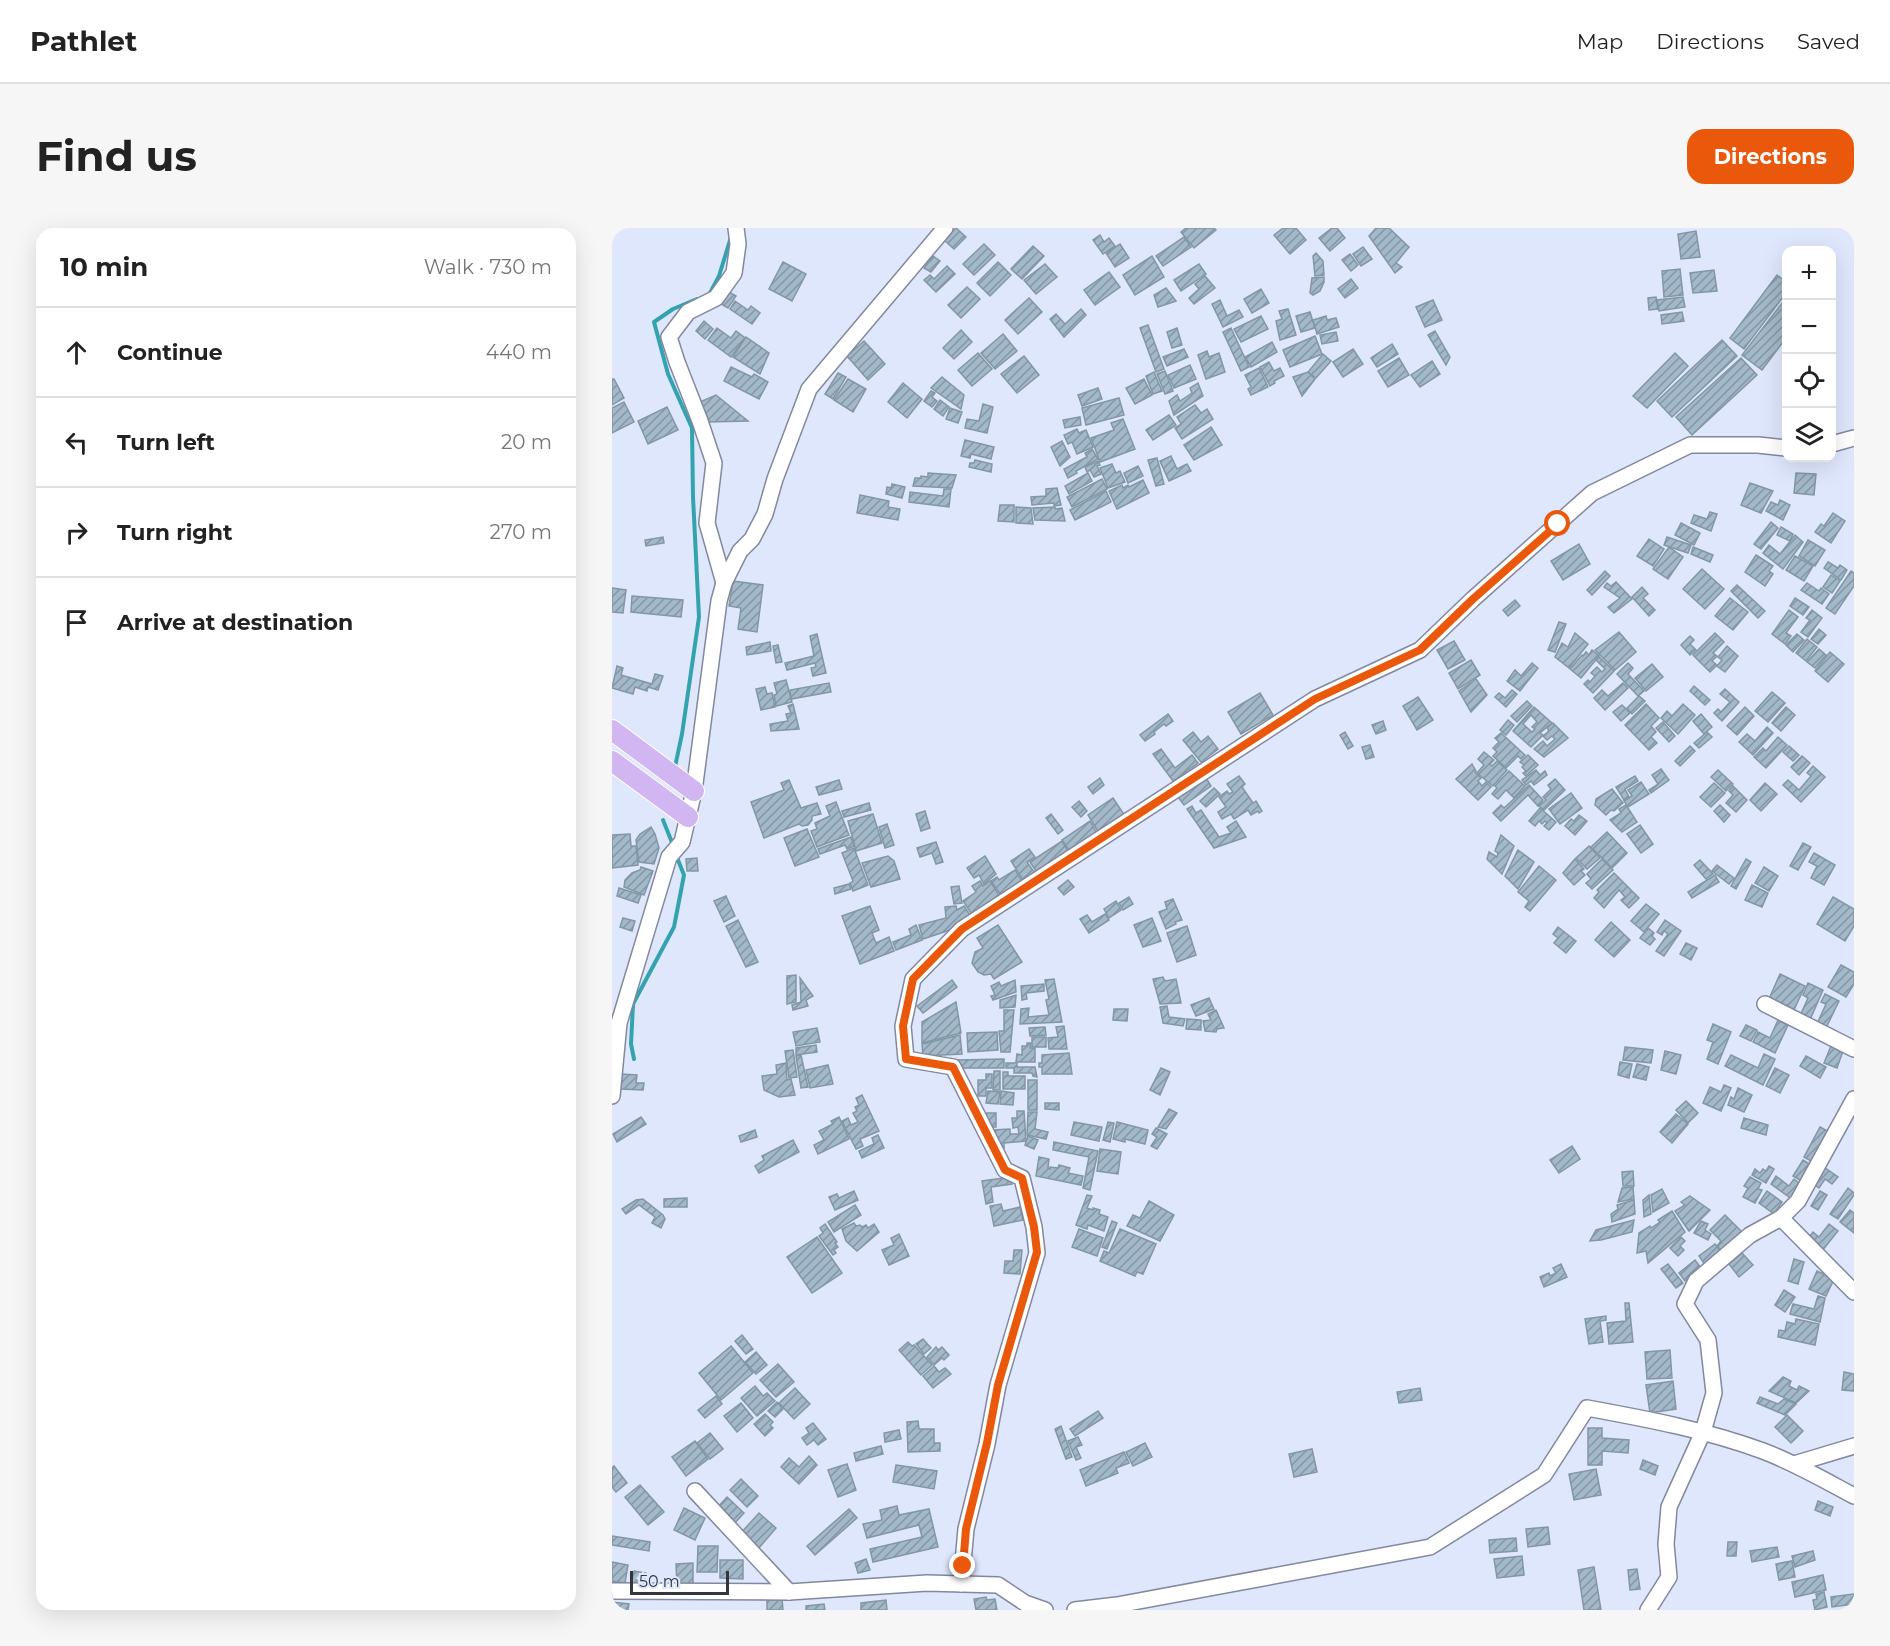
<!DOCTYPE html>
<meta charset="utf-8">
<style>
:root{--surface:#fff;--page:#f6f6f6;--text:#222;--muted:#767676;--line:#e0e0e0;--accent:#ea580c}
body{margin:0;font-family:Montserrat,sans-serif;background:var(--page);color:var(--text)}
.controls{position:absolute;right:18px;top:18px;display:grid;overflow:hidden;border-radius:12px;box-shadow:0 6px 24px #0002}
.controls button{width:54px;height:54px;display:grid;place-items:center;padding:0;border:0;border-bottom:2px solid var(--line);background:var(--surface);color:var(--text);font:30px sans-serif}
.scale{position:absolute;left:18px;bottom:15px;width:99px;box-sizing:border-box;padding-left:6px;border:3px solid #33363f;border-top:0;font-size:16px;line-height:21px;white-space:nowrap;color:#33363f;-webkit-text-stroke:4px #dfe7fd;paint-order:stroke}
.stop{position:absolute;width:18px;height:18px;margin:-14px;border:4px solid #ea580c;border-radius:50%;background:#fff}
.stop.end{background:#ea580c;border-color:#fff;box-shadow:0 2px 6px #0008}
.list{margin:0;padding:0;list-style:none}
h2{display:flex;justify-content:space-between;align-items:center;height:78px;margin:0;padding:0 24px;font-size:26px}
h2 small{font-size:20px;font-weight:400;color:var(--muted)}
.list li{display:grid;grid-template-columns:39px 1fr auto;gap:18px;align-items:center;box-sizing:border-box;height:90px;padding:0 24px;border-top:2px solid var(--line)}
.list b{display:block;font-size:22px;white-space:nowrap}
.list em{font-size:20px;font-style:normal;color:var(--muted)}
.icon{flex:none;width:33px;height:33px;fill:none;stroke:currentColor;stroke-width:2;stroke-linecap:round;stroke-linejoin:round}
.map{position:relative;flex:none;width:1242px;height:1382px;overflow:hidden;border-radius:18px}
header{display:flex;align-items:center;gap:36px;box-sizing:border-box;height:84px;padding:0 30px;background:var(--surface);border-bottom:2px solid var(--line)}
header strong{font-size:28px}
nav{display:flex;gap:33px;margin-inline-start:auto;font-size:21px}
.intro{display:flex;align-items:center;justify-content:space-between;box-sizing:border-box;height:144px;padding:0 36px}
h1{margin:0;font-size:42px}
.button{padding:15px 27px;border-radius:18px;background:var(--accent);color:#fff;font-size:21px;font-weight:700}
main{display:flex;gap:36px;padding:0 36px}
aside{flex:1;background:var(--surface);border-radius:18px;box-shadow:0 6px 24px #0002}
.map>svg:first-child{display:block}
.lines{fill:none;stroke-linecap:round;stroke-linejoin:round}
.stream{stroke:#33a3b0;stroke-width:4}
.building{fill:url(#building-hatch);stroke:#8297a5;stroke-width:1.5;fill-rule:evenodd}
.minor-casing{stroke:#82899e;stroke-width:18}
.major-casing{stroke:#fff;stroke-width:22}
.minor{stroke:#fff;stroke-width:15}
.major{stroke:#d1b6f2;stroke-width:20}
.route{stroke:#ea580c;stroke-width:8}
</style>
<header>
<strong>Pathlet</strong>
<nav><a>Map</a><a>Directions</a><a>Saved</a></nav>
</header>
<div class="intro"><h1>Find us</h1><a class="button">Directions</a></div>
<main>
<aside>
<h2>10 min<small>Walk · 730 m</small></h2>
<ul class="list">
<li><svg class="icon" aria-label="ahead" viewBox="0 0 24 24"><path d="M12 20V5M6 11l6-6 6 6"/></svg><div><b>Continue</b></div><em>440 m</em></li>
<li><svg class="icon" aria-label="left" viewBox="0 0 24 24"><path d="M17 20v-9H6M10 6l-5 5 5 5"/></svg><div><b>Turn left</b></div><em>20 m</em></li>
<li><svg class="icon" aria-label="right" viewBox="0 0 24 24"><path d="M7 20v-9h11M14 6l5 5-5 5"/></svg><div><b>Turn right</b></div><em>270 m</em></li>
<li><svg class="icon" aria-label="arrive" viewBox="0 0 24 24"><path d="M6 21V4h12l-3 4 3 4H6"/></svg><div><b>Arrive at destination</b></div></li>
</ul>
</aside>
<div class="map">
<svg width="1242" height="1382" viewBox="0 0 1242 1382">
<defs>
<pattern id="building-hatch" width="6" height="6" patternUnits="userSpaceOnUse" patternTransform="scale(1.5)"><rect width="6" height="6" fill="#a3b8c8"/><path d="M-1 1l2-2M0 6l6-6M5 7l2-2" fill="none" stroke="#8596a4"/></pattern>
</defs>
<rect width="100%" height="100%" fill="#dfe7fd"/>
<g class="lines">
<g class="stream">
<path d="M97,67L107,48L119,9"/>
<path d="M63,539L70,506L87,389L81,269L80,200L56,146L42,94L61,81L85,71"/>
<path d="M51,592L61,617"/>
<path d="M22,831L19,816L21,776L62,699L72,647L64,627"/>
</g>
</g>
<g class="building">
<path d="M344,0L354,9L342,21L332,12Z"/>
<path d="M574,0H602L604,2L582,20L569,4Z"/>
<path d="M671,0H684L694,12L678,26L662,7Z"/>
<path d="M720,0H725L733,10L718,23L707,10Z"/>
<path d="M764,0H777L797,19L784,35L790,39L783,45L757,8Z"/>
<path d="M1084,3L1088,29L1069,31L1066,6Z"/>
<path d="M488,7L492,14L497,10L503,18L491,26L481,12Z"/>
<path d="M572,9L579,19L551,38L544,28Z"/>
<path d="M372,16L383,27L362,47L351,36Z"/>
<path d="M508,16L517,30L503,39L494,25Z"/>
<path d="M421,18L432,28L410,51L399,41Z"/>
<path d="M751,19L760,31L749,38L741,26Z"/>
<path d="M704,25L711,33L712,47L703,48L701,28Z"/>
<path d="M738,26L746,37L739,43L730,32Z"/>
<path d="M321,28L328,33L319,44L312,40Z"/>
<path d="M540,28L552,49L523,67L511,47Z"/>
<path d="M171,34L194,46L180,73L157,61Z"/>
<path d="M386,34L399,47L378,68L365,55Z"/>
<path d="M433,36L445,49L424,66L412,52Z"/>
<path d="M587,36L594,46L569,63L562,52Z"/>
<path d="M335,38L343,46L324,64L312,52L318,47L322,51Z"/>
<path d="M1068,41L1071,67L1052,69L1050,43Z"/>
<path d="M1102,42L1105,63L1081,65L1078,45Z"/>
<path d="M497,44L508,59L483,77L472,62Z"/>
<path d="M1165,47L1174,54V65L1132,121L1118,110Z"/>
<path d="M593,48L603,60L582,76L577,70L587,61L583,56Z"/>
<path d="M712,49V54L708,63L701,67L698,65L700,50Z"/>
<path d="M739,51L746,60L733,70L726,61Z"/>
<path d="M355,59L368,71L349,90L336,77Z"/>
<path d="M554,60L564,73L546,79L542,67Z"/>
<path d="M649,61L657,75L640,85L632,71Z"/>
<path d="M117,64L124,68L116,80L109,76Z"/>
<path d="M1044,69L1046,81L1037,82L1036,70Z"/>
<path d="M1071,69L1073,79L1047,83L1045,72Z"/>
<path d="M417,70L430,84L406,106L393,92Z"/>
<path d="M1174,70V110L1150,142L1130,127Z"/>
<path d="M608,72L615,88L627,82L631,89L611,99L600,76Z"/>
<path d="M821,72L830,92L813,99L804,79Z"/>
<path d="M123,73L136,82L139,78L148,85L140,96L118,81Z"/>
<path d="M469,81L474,87L452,109L438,91L444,86L453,96Z"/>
<path d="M676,81L684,107L668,112L664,93L670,91L667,83Z"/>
<path d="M698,84L703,100L689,104L684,88Z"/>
<path d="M1070,84L1072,93L1050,96L1049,87Z"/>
<path d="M649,88L656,101L629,114L622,101Z"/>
<path d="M714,88L715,92L724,90L727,99L705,106L701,92Z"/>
<path d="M92,93L101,101L93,111L84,103Z"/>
<path d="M536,97L552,141L544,144L528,100Z"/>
<path d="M105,100L119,110L124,103L133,110L119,129L96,112Z"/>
<path d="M565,100L570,117L560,120L555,104Z"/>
<path d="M619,100L637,139L629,143L611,104Z"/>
<path d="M349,102L360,114L342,131L331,120Z"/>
<path d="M823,103L838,129L834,137L816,107Z"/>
<path d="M724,104L726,113L710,116L708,107Z"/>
<path d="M391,106L405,123L383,141L369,125Z"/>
<path d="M703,108L710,126L678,139L671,122Z"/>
<path d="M134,109L157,125L148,146L121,129Z"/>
<path d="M1110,112L1125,128L1060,189L1045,173Z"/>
<path d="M252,113L273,136L256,152L235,128Z"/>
<path d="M660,114L665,124L639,139L633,129Z"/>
<path d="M780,116L786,126L765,139L759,130Z"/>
<path d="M572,121L576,129L555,138L551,129Z"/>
<path d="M741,121L751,136L731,149L721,134Z"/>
<path d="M595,123L597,129L607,125L613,144L594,151L586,127Z"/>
<path d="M366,125L380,141L360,158L346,142Z"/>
<path d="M1063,125L1076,138L1035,180L1021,168Z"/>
<path d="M711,126L719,133L704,150L696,144Z"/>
<path d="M412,128L427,147L405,165L389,146Z"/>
<path d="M787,130L797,147L776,159L766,143Z"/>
<path d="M1129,130L1145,147L1080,207L1064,189Z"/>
<path d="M820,133L828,146L808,159L799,147Z"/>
<path d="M657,134L662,143L668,140L672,148L662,153L663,155L658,158L648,139Z"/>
<path d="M578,137L584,151L562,160L556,147Z"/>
<path d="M119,139L140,149L142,146L156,154L147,171L112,153Z"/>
<path d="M647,140L656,159L639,167L636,161L639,159L633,147Z"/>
<path d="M553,143L561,163L553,166L545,146Z"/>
<path d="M542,144L550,163L541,166L534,148Z"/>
<path d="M696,144L703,151L690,168L681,149Z"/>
<path d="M226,145L234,149L221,171L213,166Z"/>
<path d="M330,149L352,167L349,181L319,160Z"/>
<path d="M0,151H2L12,170L0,177Z"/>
<path d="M236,151L254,161L241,184L222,172Z"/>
<path d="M532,151L540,167L523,176L514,160Z"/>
<path d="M291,155L310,171L295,190L276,174Z"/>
<path d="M586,155L591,168L562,187L557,173L565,167L568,173L580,165L578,160Z"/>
<path d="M486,160L490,171L470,178L466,167Z"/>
<path d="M319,163L323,165L320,169L325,173L320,179L312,173Z"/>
<path d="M104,167L136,193L95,194L88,174Z"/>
<path d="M507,170L512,187L474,197L470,180Z"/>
<path d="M328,172L337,179L331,188L322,181Z"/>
<path d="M12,174L22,194L0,205V180Z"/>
<path d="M371,176L381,179L375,205L353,200L355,191L367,193Z"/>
<path d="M583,177L589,185L595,181L601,191L570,211L563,200L569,196L565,189Z"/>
<path d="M55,179L66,202L36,216L26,193Z"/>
<path d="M338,180L350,184L346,195L334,191Z"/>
<path d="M557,187L564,197L541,212L534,202Z"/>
<path d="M468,189L469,197L453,200L451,192Z"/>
<path d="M511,191L523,221L488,234L479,210L502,202L499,195Z"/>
<path d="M599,199L610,217L582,232L572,217Z"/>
<path d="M465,201L467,205L474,202L481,219L465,226L460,214L456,216L452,207Z"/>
<path d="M353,212L382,219L379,231L359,226L358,230L349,228Z"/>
<path d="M450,213L458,229L448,238L439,219Z"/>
<path d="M480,221L486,231L464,243L465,245L456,250L452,241L475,229L473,225Z"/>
<path d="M559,228L565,241L575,236L579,243L557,253L548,233Z"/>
<path d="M545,230L552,256L544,258L536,232Z"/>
<path d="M363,232L380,236L379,244L357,239L358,235H362Z"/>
<path d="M486,233L488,237L485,238L489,246L482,249L478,242L475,244L473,239Z"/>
<path d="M500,236L504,245L508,243L513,254L496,260L488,240Z"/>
<path d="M526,238L531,248L516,255L512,245Z"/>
<path d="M316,245L344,247L340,260L301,258L303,250H309V248L316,249Z"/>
<path d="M476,245L480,253L457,266L453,258Z"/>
<path d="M1184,245L1204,246L1202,267L1182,265Z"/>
<path d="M490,251L495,261L460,279L455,269Z"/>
<path d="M531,252L537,265L505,281L497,263L510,257L511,260L516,257L517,259Z"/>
<path d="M1138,255L1161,263L1149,285L1129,277Z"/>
<path d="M280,256L293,259L290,270L274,266L275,259L279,260Z"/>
<path d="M445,260L449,277L442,278V275L420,277L419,269L434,268V261Z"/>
<path d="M332,261H339L337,279L297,274L298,264L331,268Z"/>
<path d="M494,263L499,274L463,292L458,282Z"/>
<path d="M248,267L277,273L276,279L288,281L286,292L245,285Z"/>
<path d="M1168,272L1178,277L1171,292L1154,283L1159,274L1166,277Z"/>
<path d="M388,277H402V294L386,293Z"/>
<path d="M404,279L419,280L421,296L404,295Z"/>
<path d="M443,279V281L450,280L453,293L423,292L421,280Z"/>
<path d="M1098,284L1105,286L1099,303L1079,295L1082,287L1095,291Z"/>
<path d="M1221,285L1233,293L1219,315L1203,304L1209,296L1212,298Z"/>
<path d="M1159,294L1166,300L1149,321L1142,316Z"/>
<path d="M1069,295L1088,305L1082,317L1063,307Z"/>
<path d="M1169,299L1181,306L1178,313L1165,307Z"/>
<path d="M1183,307L1191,314L1171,341L1151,325L1157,317L1168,326Z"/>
<path d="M51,309L52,315L34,318L33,312Z"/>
<path d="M1055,309L1079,317L1076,325L1052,317Z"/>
<path d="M1037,311L1052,321L1041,338L1025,328Z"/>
<path d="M1196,312L1213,322L1203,338L1187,328Z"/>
<path d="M967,316L978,336L951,352L939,333Z"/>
<path d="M1057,319L1071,329L1056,351L1041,341Z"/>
<path d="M1081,319L1101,327L1098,334L1079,326Z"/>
<path d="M1144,327L1161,338L1157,343L1161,346L1153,358L1133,344Z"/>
<path d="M1183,328L1201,338L1192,353L1174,342Z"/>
<path d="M1216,334L1226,340L1228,337L1235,342L1229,352L1212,340Z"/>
<path d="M1090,341L1112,361L1093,381L1071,361Z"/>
<path d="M993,343L998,348L980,367L975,362Z"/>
<path d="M1239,343L1242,345V358L1223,386L1214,380Z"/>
<path d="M1219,347L1228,353L1220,365L1211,359Z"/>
<path d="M121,353L151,357L145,404L126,401L129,380L117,378Z"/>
<path d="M1004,354L1020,371L1002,385L996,379L1008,370L992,359L995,355L999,358Z"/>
<path d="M1195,355L1207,363L1209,360L1217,366L1210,376L1189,362Z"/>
<path d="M1125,357L1153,383L1146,390L1119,363Z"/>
<path d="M1030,359L1036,366L1031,370L1043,382L1037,388L1020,369Z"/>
<path d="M0,360L14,362L11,385L0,384Z"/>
<path d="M20,368L71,372L69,389L19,384Z"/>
<path d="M1118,370L1136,384L1121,402L1103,388Z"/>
<path d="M1183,370L1197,379L1191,387L1178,378Z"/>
<path d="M903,372L908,378L896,388L891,382Z"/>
<path d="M1177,382L1186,389L1174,405L1179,408L1173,416L1160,406Z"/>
<path d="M1200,382L1210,390L1196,409L1189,404L1198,392L1194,390Z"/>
<path d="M947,394L954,396L943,424L936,422Z"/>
<path d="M1207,401L1214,407L1206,416L1199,411Z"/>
<path d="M1007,404L1024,424L1003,442L983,422Z"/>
<path d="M963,405L976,416L957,440L943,429L950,415L956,419Z"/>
<path d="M1103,405L1112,414L1101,425L1105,428L1100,433L1105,437L1098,444L1081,427Z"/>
<path d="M205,406L214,445L201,448L199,440L204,439L203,435L175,442L173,435L202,428L198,408Z"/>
<path d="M1185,406L1192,412L1181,424L1174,417Z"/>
<path d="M1078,408L1082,412L1078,416L1084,422L1078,427L1069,417Z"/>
<path d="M1195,411L1205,419L1194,433L1184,425Z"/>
<path d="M842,413L853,432L836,441L825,422Z"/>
<path d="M158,414L159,423L135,427L134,419Z"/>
<path d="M166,417L170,434L164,435L161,418Z"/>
<path d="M1115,418L1126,428L1113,444L1105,438L1110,432L1106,429Z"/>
<path d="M1207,421L1214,427L1203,440L1195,434Z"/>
<path d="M980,422L987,428L969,450L958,441L970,427L971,428L974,424L977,427Z"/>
<path d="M1218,424L1232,436L1216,454L1203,443Z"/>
<path d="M987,429L1002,443L981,465L972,456L976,452L978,454L983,448L979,445L985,439L990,444L993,441L984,432Z"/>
<path d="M859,432L868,447L846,461L837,445Z"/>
<path d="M920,435L926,440L908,463L895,453L903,442L909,448Z"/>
<path d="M1016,435L1021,440L1016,446L1032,463L1026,468L1005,446Z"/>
<path d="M1040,436L1051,449L1034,463L1023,450Z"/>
<path d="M5,438L11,440L9,447L40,456L43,446L51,448L46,462L36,459L35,463L23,459L21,466L0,460Z"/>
<path d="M864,451L875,467L859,484L847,463Z"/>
<path d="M174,452L180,474L164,478L162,467L165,466L162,455Z"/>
<path d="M217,455L219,464L179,471L178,462Z"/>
<path d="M1011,455L1016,460L993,482L982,470L990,462L996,468Z"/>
<path d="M1082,458L1098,472L1093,477L1078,463Z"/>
<path d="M153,459L155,466L160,465L163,479L149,482L144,461Z"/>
<path d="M1113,461L1127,474L1110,493L1102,485L1106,481L1109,484L1118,474L1108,466Z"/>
<path d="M900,462L905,466L894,479L883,469L887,465L893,470Z"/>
<path d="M1160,464L1173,475L1156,494L1143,483Z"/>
<path d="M648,465L661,487L629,506L616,484Z"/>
<path d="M1027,468L1033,473L1020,486L1015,480Z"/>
<path d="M806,469L821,492L805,502L791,478Z"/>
<path d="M915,473L920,478L905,494L899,488Z"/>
<path d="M181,476L187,501L159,503L158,496L176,493L174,486L179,485L176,478Z"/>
<path d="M1034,476L1047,490L1039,498L1044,504L1039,509L1045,515L1037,522L1013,497Z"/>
<path d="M1071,476L1083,487L1066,506L1049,490L1055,483L1060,488Z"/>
<path d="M1010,477L1018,485L1009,493L1001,484Z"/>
<path d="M922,479L940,495L928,505L931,507L919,519L901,503ZM919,487L925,494L920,499L923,501L920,504L911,496Z"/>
<path d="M1133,479L1142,488L1125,507L1115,498Z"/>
<path d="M1174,479L1183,487L1169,503L1160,495Z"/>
<path d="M556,486L561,493L554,498L552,496L542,504L543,506L533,513L528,507Z"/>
<path d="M1089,486L1100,499L1092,506L1081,493Z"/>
<path d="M896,492L902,497L894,507L888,502Z"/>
<path d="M771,493L774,502L764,506L760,497Z"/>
<path d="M1051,494L1063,508L1057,514L1044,500Z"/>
<path d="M941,495L956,510L932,529L922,521L931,513L935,518L943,511L940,508L935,512L931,508L937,503L935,500Z"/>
<path d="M1155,499L1161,505L1141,527L1127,514L1135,506L1143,513Z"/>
<path d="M581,504L589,514L596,508L606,521L589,534L571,512Z"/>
<path d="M733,504L741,518L736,521L728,507Z"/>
<path d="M1095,504L1100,509L1087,520L1082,515Z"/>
<path d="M889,505L913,527L909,531L906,528L894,540L881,528L885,524L881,520L887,514L883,510Z"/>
<path d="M1166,509L1175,517L1154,540L1142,529L1151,520L1154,523Z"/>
<path d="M758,517L762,529L754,531L750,519Z"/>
<path d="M1078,518L1083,523L1068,538L1063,533Z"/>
<path d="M1177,518L1187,527L1181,533L1171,524Z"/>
<path d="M549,521L563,540L580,527L586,535L561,553L541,526Z"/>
<path d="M872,524L882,532L878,536L880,538L885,533L895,542L881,558L865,545L872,537L866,531Z"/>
<path d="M916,527L926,537L914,548L911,545L914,543L910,539L912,537L908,534Z"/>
<path d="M1190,528L1198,535L1187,547L1179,539Z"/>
<path d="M860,536L864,543L863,544L869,550L866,553L870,558L874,554L879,559L866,572L844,551Z"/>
<path d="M1201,538L1213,549L1189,574L1171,557L1176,552L1187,562L1199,548L1195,545Z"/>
<path d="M1049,541L1057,552L1039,565L1037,562L1046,556L1040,547Z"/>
<path d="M924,542L928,547L933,543L935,547L922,557L919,553L914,557L910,552Z"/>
<path d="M1106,542L1121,556L1114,563L1099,549Z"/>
<path d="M897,543L913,558L902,570L894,562L886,571L880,566L885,560L883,558Z"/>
<path d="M627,548L633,556L630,559L641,575L644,573L650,583L647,585L646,583L639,587L636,582L622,591L619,586L610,591L606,584L614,579L607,569L615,563L617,566L621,564L615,556Z"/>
<path d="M1023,548L1026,553L1013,561L1017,569L1012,572L1004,559Z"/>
<path d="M488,550L492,557L481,566L476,559Z"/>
<path d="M594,550L599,558L572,577L566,569Z"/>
<path d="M943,551L953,562L932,582L927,578L934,572L931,569L939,561L936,557Z"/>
<path d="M177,552L189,580L205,575L209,586L200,588V592L196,597L190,598L187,596L152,610L139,574L172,562L169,555Z"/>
<path d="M227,552L230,561L207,567L204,559Z"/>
<path d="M1029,554L1037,566L1016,579L1012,573L1020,568L1016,562Z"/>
<path d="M1102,555L1113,565L1099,579L1088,569Z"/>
<path d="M1153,555L1165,566L1149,583L1138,572Z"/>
<path d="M917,557L931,572L926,578L916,567L889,593L881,585L889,577L892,580Z"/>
<path d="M1121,558L1135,572L1124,584L1114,575L1121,567L1117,563Z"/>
<path d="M602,560L608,566L594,579L588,573Z"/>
<path d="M1000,561L1011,575L1002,583L999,582L994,587L983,577L984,571Z"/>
<path d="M959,565L970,580L948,596L937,581Z"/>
<path d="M501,570L513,588L487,605L476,587Z"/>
<path d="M467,573L475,583L469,589L460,579Z"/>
<path d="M224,574L237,607L205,619L199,603L205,601L203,595L218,588L214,578Z"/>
<path d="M257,575L259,582L232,589L230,583Z"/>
<path d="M1014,577L1025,594L1010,604L998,592L1009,585L1007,581Z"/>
<path d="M1108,577L1118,587L1112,594L1102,583Z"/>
<path d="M580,578L584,585L589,582L607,609L619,605L615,599L624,593L634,609L602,620L575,581Z"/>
<path d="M928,580L944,594L937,602L932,598L935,595L933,593L930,596L927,593L923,598L917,593Z"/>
<path d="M313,583L318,600L309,603L304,586Z"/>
<path d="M261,586L270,615L244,623L236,593Z"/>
<path d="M439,586L451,602L446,606L434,590Z"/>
<path d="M967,587L975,593L963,607L953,598L959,591L962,593Z"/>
<path d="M478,593L486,607L459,625L450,612Z"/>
<path d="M275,596L282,617L273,620L267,599Z"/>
<path d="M1028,597L1041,616L1029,625L1015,606Z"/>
<path d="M39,599L43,606L47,620L42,636L27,634L24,612L28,606Z"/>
<path d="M195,601L207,629L183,638L172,610Z"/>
<path d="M995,604L1015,625L1000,640L979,619Z"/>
<path d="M18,606L19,618H24L26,637L0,640V607Z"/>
<path d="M889,607L902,618L890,646L875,631L877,624L885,629L886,625L883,623Z"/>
<path d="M239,609L242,618L235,621L233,617L208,626L206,621Z"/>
<path d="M450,613L458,626L426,646L418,634Z"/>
<path d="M324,614L331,634L324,636L320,625L308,629L305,620Z"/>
<path d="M1191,615L1199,619L1186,642L1178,638Z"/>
<path d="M977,618L988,630L975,641L964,630Z"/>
<path d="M242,620L256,657L241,663L238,655L241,653L230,625Z"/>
<path d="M417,621L423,629L415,634L425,648L413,655L399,633Z"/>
<path d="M906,622L922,634L906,661L893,648Z"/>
<path d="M1202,625L1223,637L1212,657L1199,650L1205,638L1197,634Z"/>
<path d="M276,628L282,633L288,651L259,659L250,635Z"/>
<path d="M373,628L384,646L372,656L367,647L362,650L355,640Z"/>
<path d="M85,630L86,643H75L74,631Z"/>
<path d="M963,631L972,641L969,643L973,647L962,657L951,645Z"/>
<path d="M990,631L1001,642L980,661L974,655L979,651L975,646Z"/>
<path d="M1134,631L1139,634L1124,661L1119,658Z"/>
<path d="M1088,632L1101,646L1094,651L1082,637Z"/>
<path d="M1105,637L1122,650L1117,656L1100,643Z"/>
<path d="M927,638L944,652L918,683L913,679L917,673L906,664Z"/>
<path d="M29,639L41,643L32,667L12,659L13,652L20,645L28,642Z"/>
<path d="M1152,639L1166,648L1157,663L1143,655Z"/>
<path d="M403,642L412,656L391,670L379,653L385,649L387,652Z"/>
<path d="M1002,645L1027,670L1017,680L1009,672L1013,669L1007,662L992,680L982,670L987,664L985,662Z"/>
<path d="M1103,647L1107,654L1080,670L1076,664Z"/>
<path d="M456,652L462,659L452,667L446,660Z"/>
<path d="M368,653L371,658L378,653L389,670L361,688L351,673L364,664L360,658Z"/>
<path d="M237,656L239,661L223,666L222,660Z"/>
<path d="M1140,657L1156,665L1150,679L1133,672Z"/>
<path d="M347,658L350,675L342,676L339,659Z"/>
<path d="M7,660L29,667L26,675L5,668Z"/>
<path d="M114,668L123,688L112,694L102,673Z"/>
<path d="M517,669L521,676L511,682L507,675Z"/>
<path d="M1221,669L1242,681V698L1233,713L1205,696Z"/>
<path d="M561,671L570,692L563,694L564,696L554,701L547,684L555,681L553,674Z"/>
<path d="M504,673L509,682L497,690L492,681Z"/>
<path d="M1034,676L1047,686L1032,704L1019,693Z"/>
<path d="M258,678L267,702L260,705L264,715L277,709L282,723L248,736L230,688Z"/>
<path d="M344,678L345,682L352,678L360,690L347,699L311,711L307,697L334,690L333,679Z"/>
<path d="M493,686L497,692L477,705L468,691L475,687L480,694Z"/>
<path d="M11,690L23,693L20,703L8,699Z"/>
<path d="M540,690L549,713L531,719L522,697Z"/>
<path d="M126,692L146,734L134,739L114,698Z"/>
<path d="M1053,692L1069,703L1052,728L1044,723L1056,706L1052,703L1050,707L1045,704Z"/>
<path d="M999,694L1018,712L1002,729L983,712Z"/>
<path d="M304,697L310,712L284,722L281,714L299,707L297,701Z"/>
<path d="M386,697L410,734L382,751L379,746L372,747L366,744L360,735L363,724L371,720L365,710Z"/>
<path d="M575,698L584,727L565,734L555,705Z"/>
<path d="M946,699L964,713L954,725L942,715L946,710L941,706Z"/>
<path d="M1036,700L1042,705L1040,708L1043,711L1038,717L1028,710Z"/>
<path d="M1074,715L1085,720L1079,732L1068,726Z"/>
<path d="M1229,737L1242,744V756L1234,769L1216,759Z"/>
<path d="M1168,746L1193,758L1181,784L1156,773Z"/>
<path d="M184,747V774L175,776V748Z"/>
<path d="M551,749L553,753L564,751L569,775L548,776L541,751Z"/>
<path d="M188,750L201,768L194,772L196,778L181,782L180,777L189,774Z"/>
<path d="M442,751L450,794L408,796L409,781L417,780L416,789L437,787L434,772L437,771L433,752Z"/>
<path d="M340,752L345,759L311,785L305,778Z"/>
<path d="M403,752L404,764L381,772L379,768L383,767L379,758L387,754L389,758Z"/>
<path d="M1196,755L1211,762L1197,794L1187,790L1196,770L1191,767Z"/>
<path d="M432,756V763L414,765L415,771L410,772L409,758Z"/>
<path d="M1213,766L1227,773L1213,802L1204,798L1214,776L1209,774Z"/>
<path d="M404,767L403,779L388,780V772Z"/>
<path d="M597,770L602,781L584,788L579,777Z"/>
<path d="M344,774L349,805L310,815V794Z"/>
<path d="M555,778L557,789L573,791L571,798L551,795L548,779Z"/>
<path d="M502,781H516L515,793L501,792Z"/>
<path d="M392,782H402L398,824H389L387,803H392Z"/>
<path d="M604,782L612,800L605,801L604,804L593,803L591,793L599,792L596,786Z"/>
<path d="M575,791L589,792V802L574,801Z"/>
<path d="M1166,792L1176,797L1163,825L1141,814L1146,804L1158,810Z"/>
<path d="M1101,796L1119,804L1106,836L1095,831L1101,814L1095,812Z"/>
<path d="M1134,797L1145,802L1139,813L1128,808Z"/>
<path d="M452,798L455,821H437L436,810L446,809L444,799Z"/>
<path d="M433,799L434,807L418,808L417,800Z"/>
<path d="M205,800L208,814L184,818L181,804Z"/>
<path d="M385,804L386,822L356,824L355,805Z"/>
<path d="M348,807L350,826L311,828L310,816Z"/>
<rect x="420" y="809" width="14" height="10"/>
<path d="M415,815H419L418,820H423V834H404L405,826L410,827V818H415Z"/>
<path d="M204,817L205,824L184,827V820Z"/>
<path d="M1219,818L1231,823L1225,840L1212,835Z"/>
<path d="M1013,819L1041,822L1039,835L1011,832Z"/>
<path d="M181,822L185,849L177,850L173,823Z"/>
<path d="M1053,823L1069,827L1064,846L1049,842Z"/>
<path d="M457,825L460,846H430V839H427V835H430V827Z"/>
<path d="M1152,826L1163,831L1151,857L1113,838L1119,827L1146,840Z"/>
<path d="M189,827L196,859L189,860L184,828Z"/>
<path d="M1194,828L1214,839L1208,850L1188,838Z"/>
<path d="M392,831V840H345V832Z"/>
<path d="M1008,834L1020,836L1017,850L1006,847Z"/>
<path d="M174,835L175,852L179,851L183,867L167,869L152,862L150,848L165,846L164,837Z"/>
<path d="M394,835H405V839H423L425,849L421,848L420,845H402V840H394Z"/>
<path d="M1025,836L1037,839L1034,852L1021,849Z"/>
<path d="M216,837L221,856L198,860L194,842Z"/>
<path d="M549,840L558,844L548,867L538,862Z"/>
<path d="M1163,840L1177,847L1168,865L1154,858Z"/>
<path d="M382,843H388V862H381Z"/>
<path d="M391,844H396V848H413V861H391Z"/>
<path d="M9,846L25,847L24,855H32L31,862L8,861Z"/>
<path d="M374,846H380V860H374V868H366V852H374Z"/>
<rect x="416" y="852" width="9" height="30"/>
<path d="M1112,857L1119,860L1109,883L1091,875L1098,859L1109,864Z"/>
<path d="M1126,860L1140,867L1132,884L1116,877L1119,869L1122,871Z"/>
<path d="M376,863L388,864L386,876L374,875Z"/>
<path d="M389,863L402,865L401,877L388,876Z"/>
<path d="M250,867L267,903L248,911L251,918L244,921L230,893L236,890L239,897L246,894L241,885L245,883L243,879L247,877L244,870Z"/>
<path d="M1074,873L1086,885L1076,895L1064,882Z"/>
<path d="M433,875H447V882L433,881Z"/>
<path d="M557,881L565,885L554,901L546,899Z"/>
<path d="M405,883H412L414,913L392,915V920L385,921L380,902L398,901V906H407L406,899L401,900L400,890H405Z"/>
<path d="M416,884H425L423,901L436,904L434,911L415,907Z"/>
<rect x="374" y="885" width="10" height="14"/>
<path d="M1064,886L1076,896L1060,915L1048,904Z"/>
<path d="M29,889L34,896L5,914L1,906Z"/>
<path d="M227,889L237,911L206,926L202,917L212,912L207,903L221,896L219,893Z"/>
<path d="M1132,890L1156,897L1154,907L1129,900Z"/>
<path d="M462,894L490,899L487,913L459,907Z"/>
<path d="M496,894L502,895L498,914L491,912Z"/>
<path d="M505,894L536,902L533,916L513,911V914L501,911Z"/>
<path d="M1208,899L1221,906L1204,936L1192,929Z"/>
<path d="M544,900L555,906L545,921L539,918L545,909L540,906Z"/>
<path d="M143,902L145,909L129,914L127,908Z"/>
<path d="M266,907L272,920L250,930L247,923L262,916L260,910Z"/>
<path d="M416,908L426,912L422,921L413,917Z"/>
<path d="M181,912L187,924L147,945L143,938L152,932L150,928Z"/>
<path d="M442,914L486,923L478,962L471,960L477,929L441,922Z"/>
<path d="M960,918L968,931L947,945L938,932Z"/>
<path d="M488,921L509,924L506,946L485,943Z"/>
<path d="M427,929L437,931L436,940L438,941V939L446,940L447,937L458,940L456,945L471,948L469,957L424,948Z"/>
<path d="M1191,932L1202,939L1193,955L1181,948Z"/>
<path d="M1157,938L1162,941L1154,955L1140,947L1143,941L1148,945L1151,941L1154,943Z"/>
<path d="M1212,939L1226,949L1220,956L1213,951L1207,960L1200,955Z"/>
<path d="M1021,943L1022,958H1011L1010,944Z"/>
<path d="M1164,948L1177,958L1182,951L1191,958L1181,972L1159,956Z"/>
<path d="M399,949L400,956L379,959L381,974L374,976L370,953Z"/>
<path d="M1138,949L1149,955L1146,961L1150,962L1143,975L1131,969L1136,960L1132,958Z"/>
<path d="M1021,959L1022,971L1006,974L1010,960Z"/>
<path d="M1236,960L1242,965V967L1226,991L1218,986Z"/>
<path d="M1050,961L1057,975L1041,984L1039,967Z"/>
<path d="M242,963L246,972L223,982L217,969L225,966L227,970Z"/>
<path d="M1155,963L1170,974L1162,986L1147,975Z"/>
<path d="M1208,963L1215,967L1206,982L1199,978Z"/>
<path d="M475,967L480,968L475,980L481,982V980L488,982L487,986L496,989L492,1003L476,997L475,1001L464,997Z"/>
<path d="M1037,967L1039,986L1032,989L1031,972Z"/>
<path d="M1078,968L1098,982L1077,1003L1063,983L1073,977L1069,974Z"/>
<path d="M75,970V979H52V971Z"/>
<path d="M31,971L51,987L53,991L49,1000L40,995L43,989L27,977L14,986L10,981L24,972Z"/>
<path d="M1022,972L1023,986L1000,994L999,986L1006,981L1005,977Z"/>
<path d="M537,973L562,987L548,1013L515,998L521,987L528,990Z"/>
<path d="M389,976L391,983L408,979L411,992L382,998L378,978Z"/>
<path d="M243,977L249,987L222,1004L216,994Z"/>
<path d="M1238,982L1242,985V1005L1228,994Z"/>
<path d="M1060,983L1073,1004L1036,1035L1034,1023L1025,1025L1027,1005L1038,998L1039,1000L1048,994L1046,992Z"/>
<path d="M1113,987L1131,1005L1111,1024L1105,1018L1109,1013L1098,1002Z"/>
<path d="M1022,992L1020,1004L989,1012L978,1013L984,1002Z"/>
<path d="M500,993L505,995L495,1021L490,1019Z"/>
<path d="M1089,993L1096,996L1093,1002L1099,1006L1096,1012L1082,1005Z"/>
<path d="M242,995L244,998L248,997L250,999L254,997L256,1000L262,996L267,1004L245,1023L234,1013L230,1001Z"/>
<path d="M213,996L225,1014L223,1015L226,1019L222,1022L224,1025L221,1027L207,1008L211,1005L208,1000Z"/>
<path d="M1217,996L1226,1003L1210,1023L1195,1012L1201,1004L1207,1009Z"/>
<path d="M467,1001L491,1010L485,1028L460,1019Z"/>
<path d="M508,1001L544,1016L531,1046L525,1044L523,1048L488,1033L492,1023L497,1025Z"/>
<path d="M287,1006L297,1028L277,1037L270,1022L282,1017L279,1010Z"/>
<path d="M205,1009L230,1045L200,1065L175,1029Z"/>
<path d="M1069,1009L1073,1013L1068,1018L1072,1022L1066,1028L1058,1020Z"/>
<path d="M1103,1016L1109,1024L1093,1037L1087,1028Z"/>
<path d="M402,1022H410L408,1046L392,1045L393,1033H401Z"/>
<path d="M1130,1025L1141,1037L1127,1049L1117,1036Z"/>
<path d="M1182,1031L1192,1034L1186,1056L1176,1053Z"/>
<path d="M1083,1032L1089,1040L1073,1053L1067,1045Z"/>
<path d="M949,1036L955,1049L932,1059L928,1049L937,1045L938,1048L944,1045L941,1040Z"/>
<path d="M1056,1036L1071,1055L1064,1060L1049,1041Z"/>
<path d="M1205,1043L1222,1051L1214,1068L1197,1061Z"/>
<path d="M1172,1062L1183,1069L1173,1084L1163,1077Z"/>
<path d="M1206,1068L1213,1070L1208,1094L1178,1086L1181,1076L1202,1081Z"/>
<path d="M1013,1075H1017L1021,1114L997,1116L995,1095L1014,1093Z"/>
<path d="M994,1088V1092L988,1093L991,1114L977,1116L973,1091Z"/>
<path d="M1184,1091L1207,1096L1203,1117L1166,1109L1167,1102L1173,1103L1175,1094L1183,1096Z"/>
<path d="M130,1107L141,1121L134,1126L123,1113Z"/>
<path d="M311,1111L319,1120L312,1126L304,1116Z"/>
<path d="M296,1114L300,1118L302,1117L320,1137L309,1147L287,1122Z"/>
<path d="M119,1118L141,1145L109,1172L87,1145Z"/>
<path d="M324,1119L326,1122L330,1119L337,1127L332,1132L330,1130L322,1137L315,1129Z"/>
<path d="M1058,1122L1060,1150L1035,1151L1033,1124Z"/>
<path d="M144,1124L155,1137L144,1146L133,1134Z"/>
<path d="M166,1136L182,1154L164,1169L148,1152Z"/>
<path d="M322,1138L327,1144L333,1140L339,1146L321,1160L311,1148Z"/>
<path d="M1232,1144L1242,1146V1163L1230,1162Z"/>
<path d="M1171,1149L1179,1153L1177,1158L1185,1162L1187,1158L1197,1163L1184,1175L1157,1163Z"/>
<path d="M1061,1153L1064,1181L1038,1185L1034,1157Z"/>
<path d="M143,1158L151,1168L155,1165L163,1173L145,1188L129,1170Z"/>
<path d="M183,1160L198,1176L182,1191L167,1175Z"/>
<path d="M808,1160L810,1172L787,1175L785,1164Z"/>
<path d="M104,1168L110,1176L93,1190L86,1182Z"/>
<path d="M1148,1169L1166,1176L1172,1171L1184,1176L1173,1187L1145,1175Z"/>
<path d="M165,1174L171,1181L163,1189L156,1183Z"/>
<path d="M129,1175L141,1190L125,1204L112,1188Z"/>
<path d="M486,1183L491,1190L463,1208L458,1201Z"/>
<path d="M153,1186L161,1194L158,1197L161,1200L153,1208L142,1196Z"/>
<path d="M1175,1187L1191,1203L1179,1215L1163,1199Z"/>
<path d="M306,1193L307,1201H322V1215H328V1223L296,1224L295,1194Z"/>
<path d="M201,1195L214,1211L206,1217L202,1212L195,1217L190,1210L197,1205L194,1200Z"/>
<path d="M449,1198L460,1229L454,1231L443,1201Z"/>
<path d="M976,1200H990V1210L1017,1212L1016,1225L990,1223V1237H976Z"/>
<path d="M287,1202L289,1211L273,1214L272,1205Z"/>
<path d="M98,1205L111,1221L98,1231L85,1215Z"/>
<path d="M466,1209L470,1217L464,1219L469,1230L464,1232L456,1213Z"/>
<path d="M83,1213L96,1231L74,1248L60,1229Z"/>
<path d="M533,1215L540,1229L521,1238L514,1224Z"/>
<path d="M269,1218L271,1226L244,1233L242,1225Z"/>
<path d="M700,1221L705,1244L682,1249L677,1226Z"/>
<path d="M512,1224L517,1235L504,1240L506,1245L474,1258L468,1242Z"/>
<path d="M197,1228L205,1237L187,1256L169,1239L177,1230L187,1239Z"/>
<path d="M1031,1232L1046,1238L1043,1247L1028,1241Z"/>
<path d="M235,1236L244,1262L226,1269L216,1242Z"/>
<path d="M284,1237L325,1243L322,1261L281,1254Z"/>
<path d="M2,1238L15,1255L4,1264L0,1259V1240Z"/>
<path d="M984,1241L989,1267L962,1272L957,1246Z"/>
<path d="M129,1251L146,1268L135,1279L118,1262Z"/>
<path d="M28,1257L52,1284L36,1297L13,1269Z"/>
<path d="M115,1269L132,1285L122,1296L105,1280Z"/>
<path d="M1206,1273L1221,1279L1218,1288L1203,1282Z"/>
<path d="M285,1278L287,1287L317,1281L326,1319L261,1334L258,1321L310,1309L307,1297L255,1310L251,1296L270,1292L268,1282Z"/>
<path d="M72,1280L93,1290L83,1312L62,1302Z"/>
<path d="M237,1281L245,1290L203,1327L195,1318Z"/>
<path d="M147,1285L164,1300L146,1321L128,1306Z"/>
<path d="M936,1299L938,1316L916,1319L914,1301Z"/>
<path d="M0,1308L38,1314L37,1323L0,1317Z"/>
<path d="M904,1310L905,1323L878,1325L877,1312Z"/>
<path d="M1116,1314H1125L1124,1328H1115Z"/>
<path d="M86,1318H106L105,1344H85Z"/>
<path d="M1165,1319L1167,1329L1140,1334L1138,1323Z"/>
<path d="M1201,1323L1203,1332L1183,1339L1180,1328Z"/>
<path d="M910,1328L912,1347L885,1350L882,1331Z"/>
<path d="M254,1331L258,1342L246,1345L243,1335Z"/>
<path d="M108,1332H131V1351L108,1350Z"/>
<path d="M1180,1333L1183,1349L1167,1352L1164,1336Z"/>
<path d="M0,1334L16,1337L13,1355L0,1353Z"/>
<path d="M81,1335V1356H65L64,1336Z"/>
<path d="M982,1339L989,1382H972L966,1342Z"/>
<path d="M1025,1341L1028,1361L1018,1362L1016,1342Z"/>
<path d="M22,1343L34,1345L32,1355L27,1354L26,1361L18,1360Z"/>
<path d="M1211,1347L1214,1362L1183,1369L1180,1354Z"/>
<path d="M1212,1364L1215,1379L1203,1382L1201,1372L1205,1371L1204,1366Z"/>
<path d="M1242,1366V1376L1220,1379L1219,1369Z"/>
<path d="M374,1369L375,1372L383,1371L385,1382H364L362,1371Z"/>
<path d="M170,1371L171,1382H155V1372Z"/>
<path d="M274,1372L275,1382H249V1375Z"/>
<path d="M0,1374L17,1376L16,1382H0Z"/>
<path d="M212,1376L213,1382H194V1378Z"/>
</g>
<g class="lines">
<defs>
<g id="minor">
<path d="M1220,216L1242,210"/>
<path d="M112,355L95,295L102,235L88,193L65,134L57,109L76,84L104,70L122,45L126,16L124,0"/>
<path d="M1153,776L1242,821"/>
<path d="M0,868L7,795L57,629L70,614L82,563L107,373L112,355L128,323L140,311L153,286L163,251L197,161L333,0"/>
<path d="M1169,990L1242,1064"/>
<path d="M1182,1236L1242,1218"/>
<path d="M83,1263L177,1364"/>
<path d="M349,1356L354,1301L375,1216L386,1157L425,1025L422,999L410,950L393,942L341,839L294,831L291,798L301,751L350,701L703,471L808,422L861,371L980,265L1078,217H1146L1174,220"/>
<path d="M0,1363L177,1364L315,1355L386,1357L413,1375L433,1382"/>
<path d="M463,1382L505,1377L818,1319L932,1247L975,1180C1035,1191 1094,1202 1151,1223C1183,1235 1212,1252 1242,1268"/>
<path d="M1036,1382L1057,1349L1054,1316L1057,1279L1091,1204L1102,1165L1096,1112L1073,1076L1084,1053L1138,1007L1169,990L1186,973L1242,871"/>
</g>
<g id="major">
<path d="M0,502L82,563"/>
<path d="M0,533L76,589"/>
</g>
</defs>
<use href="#minor" class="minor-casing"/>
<use href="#major" class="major-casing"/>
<use href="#minor" class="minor"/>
<use href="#major" class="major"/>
</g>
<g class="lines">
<path class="route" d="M351,1338L354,1301L375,1215L386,1157L425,1024L422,999L410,950L393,942L341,839L294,831L291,798L301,751L350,701L683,484L703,471L808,422L861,371L946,296"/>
</g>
</svg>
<div class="controls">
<button>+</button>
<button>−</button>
<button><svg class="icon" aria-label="locate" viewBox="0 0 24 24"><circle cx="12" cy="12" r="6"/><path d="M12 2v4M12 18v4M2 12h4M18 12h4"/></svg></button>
<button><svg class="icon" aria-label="layers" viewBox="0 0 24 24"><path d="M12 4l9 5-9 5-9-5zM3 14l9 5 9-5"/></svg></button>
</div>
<div class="scale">50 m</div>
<div class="stop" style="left:946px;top:296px"></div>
<div class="stop end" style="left:351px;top:1338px"></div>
</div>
</main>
